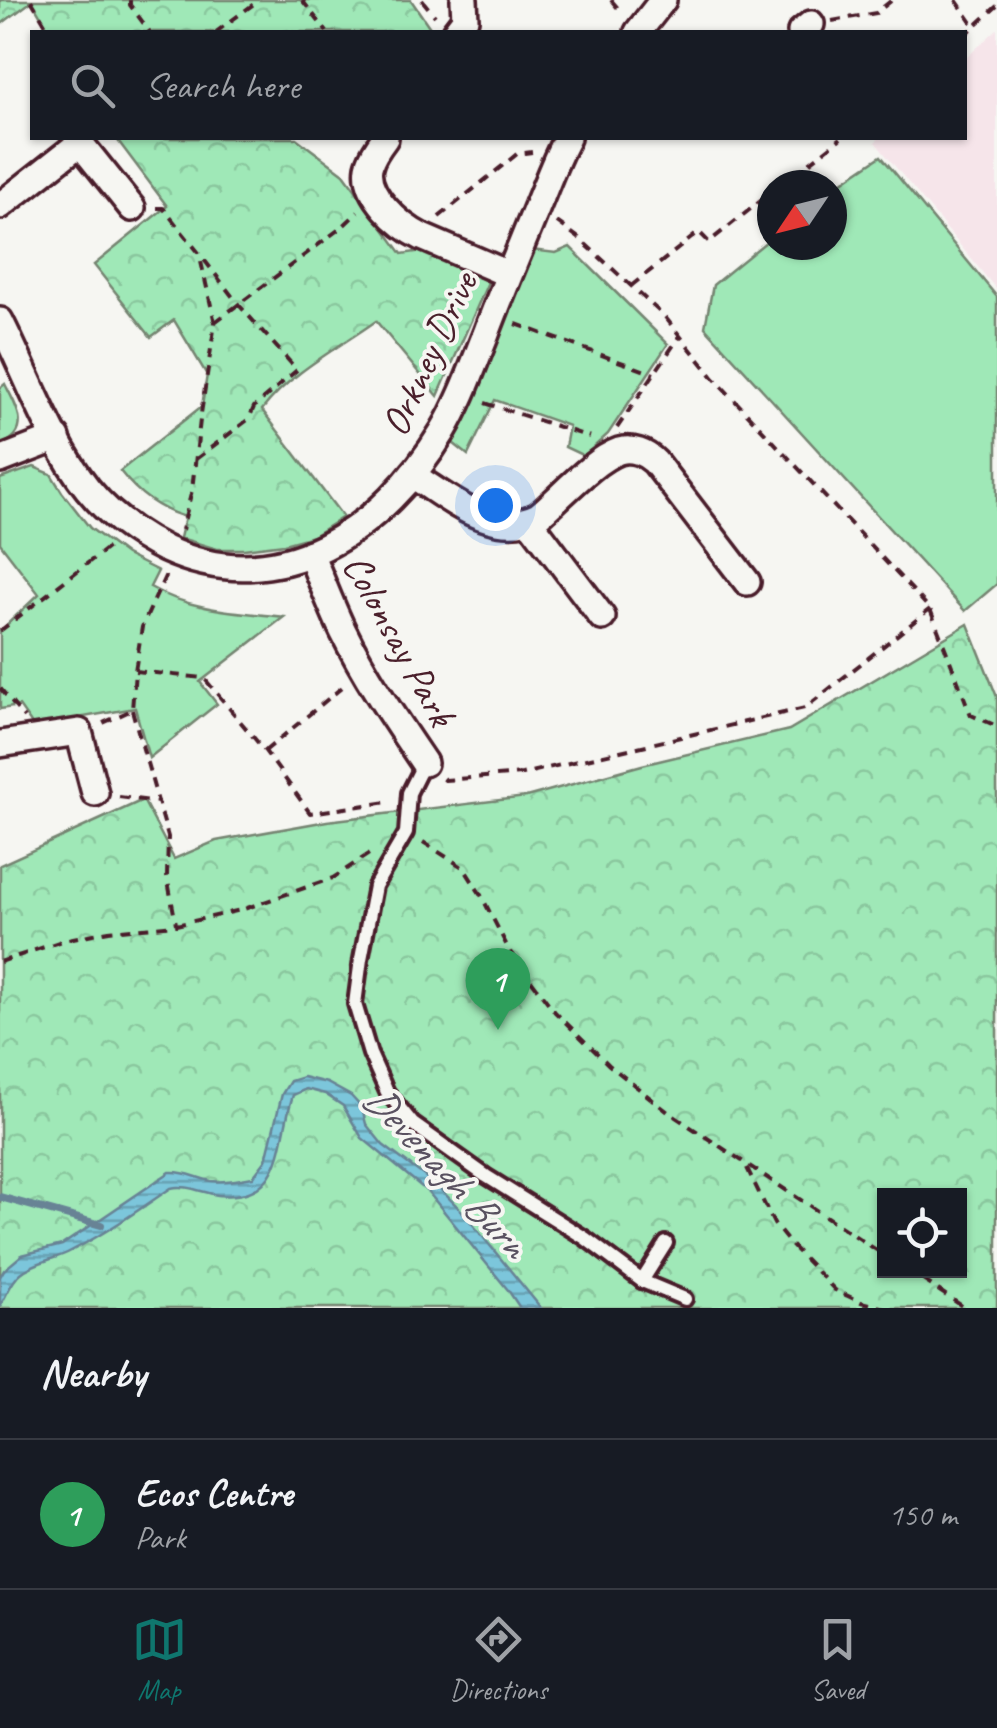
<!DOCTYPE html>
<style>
:root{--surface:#171b24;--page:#242831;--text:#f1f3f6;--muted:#9ea1a6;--line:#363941;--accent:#0f766e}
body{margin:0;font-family:Caveat,sans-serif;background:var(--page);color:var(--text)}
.controls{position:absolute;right:30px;bottom:30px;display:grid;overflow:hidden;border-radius:0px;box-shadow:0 2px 8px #0004}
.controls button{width:90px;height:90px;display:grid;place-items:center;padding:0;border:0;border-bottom:2px solid var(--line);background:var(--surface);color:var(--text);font:50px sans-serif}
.compass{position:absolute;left:757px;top:170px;width:90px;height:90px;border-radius:50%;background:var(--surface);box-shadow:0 2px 8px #0004;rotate:235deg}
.you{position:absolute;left:495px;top:505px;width:35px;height:35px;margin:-25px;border:8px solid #fff;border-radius:50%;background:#1a73e8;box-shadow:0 0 0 15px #1a73e833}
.badge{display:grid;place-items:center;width:65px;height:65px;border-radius:50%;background:var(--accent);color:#fff;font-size:32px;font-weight:700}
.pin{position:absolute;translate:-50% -82px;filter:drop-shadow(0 2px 5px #0008)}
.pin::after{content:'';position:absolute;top:52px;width:35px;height:30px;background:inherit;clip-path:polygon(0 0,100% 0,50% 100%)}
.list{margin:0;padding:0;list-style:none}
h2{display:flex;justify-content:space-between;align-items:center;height:130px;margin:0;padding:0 40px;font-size:42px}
h2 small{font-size:32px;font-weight:400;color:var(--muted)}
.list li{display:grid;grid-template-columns:65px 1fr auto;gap:30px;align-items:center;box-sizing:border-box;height:150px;padding:0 40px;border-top:2px solid var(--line)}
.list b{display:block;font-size:38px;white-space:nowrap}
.list p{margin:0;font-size:32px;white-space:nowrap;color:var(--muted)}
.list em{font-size:32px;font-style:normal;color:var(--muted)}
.icon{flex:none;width:55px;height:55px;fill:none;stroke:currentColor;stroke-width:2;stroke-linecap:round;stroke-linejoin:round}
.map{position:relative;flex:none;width:997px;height:1308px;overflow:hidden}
.search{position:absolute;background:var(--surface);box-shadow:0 2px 8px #0004;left:30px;right:30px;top:30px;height:110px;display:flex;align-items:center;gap:25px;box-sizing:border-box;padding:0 35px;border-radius:0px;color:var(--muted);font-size:38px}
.sheet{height:280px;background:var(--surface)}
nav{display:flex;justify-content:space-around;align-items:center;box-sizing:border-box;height:140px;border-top:2px solid var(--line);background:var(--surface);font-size:28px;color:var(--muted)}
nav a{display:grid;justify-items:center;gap:5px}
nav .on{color:var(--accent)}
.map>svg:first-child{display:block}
.built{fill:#f6e5ea}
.grass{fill:#9fe8b7;stroke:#748471;stroke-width:2.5}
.forest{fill:url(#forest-crowns);stroke:#748471;stroke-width:2.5;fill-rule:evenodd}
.water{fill:url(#water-rules);stroke:#678395;stroke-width:2.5}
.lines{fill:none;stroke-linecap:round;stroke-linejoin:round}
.stream{stroke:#678395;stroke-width:8}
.lane-casing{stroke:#4a1f2b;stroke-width:20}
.street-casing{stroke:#4a1f2b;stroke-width:32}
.path{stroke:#4a1f2b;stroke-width:4;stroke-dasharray:10 8;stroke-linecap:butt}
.lane{stroke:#f6f6f2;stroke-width:12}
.street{stroke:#f6f6f2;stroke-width:25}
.labels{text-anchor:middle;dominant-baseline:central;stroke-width:8;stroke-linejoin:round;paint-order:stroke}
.street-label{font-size:40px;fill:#4a1f2b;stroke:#f6f6f2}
.water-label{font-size:42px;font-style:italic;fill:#595160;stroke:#f6f6f2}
</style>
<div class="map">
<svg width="997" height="1308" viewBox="0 0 997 1308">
<defs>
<pattern id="forest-crowns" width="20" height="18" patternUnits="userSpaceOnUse" patternTransform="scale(2.5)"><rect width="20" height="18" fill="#9fe8b7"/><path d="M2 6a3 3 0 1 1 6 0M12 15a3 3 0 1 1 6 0" fill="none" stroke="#8ac79e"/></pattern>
<pattern id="water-rules" width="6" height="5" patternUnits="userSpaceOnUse" patternTransform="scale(2.5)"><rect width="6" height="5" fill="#7bc6db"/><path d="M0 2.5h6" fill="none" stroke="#67a0b2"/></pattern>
</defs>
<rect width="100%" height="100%" fill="#f6f6f2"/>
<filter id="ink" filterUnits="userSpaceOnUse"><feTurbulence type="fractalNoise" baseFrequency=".01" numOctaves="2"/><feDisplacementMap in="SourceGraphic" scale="20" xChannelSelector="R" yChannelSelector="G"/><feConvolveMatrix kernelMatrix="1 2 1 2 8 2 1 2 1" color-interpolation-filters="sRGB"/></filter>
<g filter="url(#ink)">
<path class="built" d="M997,29V290L875,142L879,138H964L965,59Z"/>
<g class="grass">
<path d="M881,156L997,297V584L965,611L705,327L713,285L772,237V245H832V189Z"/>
<path d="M570,247L668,344L608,434L584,456L565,447L569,426L495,400L468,455L453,443L532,250L556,253Z"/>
<path d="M5,384C16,406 34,433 0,445V388Z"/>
<path d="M34,467L51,474L62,492L90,528L126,555L158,571L150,587C192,611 237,612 284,617L200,682L217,704L149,758L135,708L33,726L19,706L0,709V631L39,594L0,543V479Z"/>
</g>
<g class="forest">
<path d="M0,0H411L433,32H50L32,1L0,25Z"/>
<path d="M116,138H296L344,174L402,254L430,250L488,282L438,396L376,321C338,348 291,372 262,410L343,517L313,536L284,544L244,549H217L180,538L185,517C158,509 137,493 120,471L202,406L207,375L174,320L151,337L94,265L167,206Z"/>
<path d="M968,624L997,697V1308H0V865L143,800L174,859L216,841L327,821L526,797L642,765L789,730ZM884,1196H960V1270H884Z"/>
</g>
<path class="water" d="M303,1077L327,1083L351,1096L362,1108L366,1124L383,1145L435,1184L461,1210L541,1308H520L508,1290L428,1192L362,1138L343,1106L325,1094L306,1089L293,1095C278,1140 286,1202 218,1195C203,1193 186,1184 171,1188C139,1210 106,1233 71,1251C55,1260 36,1261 21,1273C11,1281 7,1295 0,1306V1277L4,1270L22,1255L62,1245L170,1172C187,1171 195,1178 211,1181C225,1183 239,1179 253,1177L266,1160L282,1094L290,1081Z"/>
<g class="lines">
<path class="stream" d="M0,1197L101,1225"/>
<defs>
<g id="lane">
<path d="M424,763L409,793L406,833L375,886L361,959L355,1004L370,1054L387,1092L413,1124L486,1176L585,1238L642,1281L685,1299"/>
<path d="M642,1281L666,1243"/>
</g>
<g id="street">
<path d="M455,32L465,19L464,0"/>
<path d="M638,32L663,0"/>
<path d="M801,32L811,24"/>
<path d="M385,138C379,146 371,157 369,167C364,195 400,226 422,237L508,274"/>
<path d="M0,206L80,143L132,208"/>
<path d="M0,321C27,374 51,443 88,489C109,515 135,534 165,549C280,602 384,529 443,431C461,401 473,366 486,334C502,291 520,249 537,207C547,183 555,160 567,138"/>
<path d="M0,460L57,438"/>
<path d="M412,475C449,498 493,538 538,516C560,498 593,460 619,451C632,447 646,453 655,462L747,582"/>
<path d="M529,520L602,617"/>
<path d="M310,553C321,579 331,606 343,631C366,678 395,720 424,763"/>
<path d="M0,744L79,732L95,793"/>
</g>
</defs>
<use href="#lane" class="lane-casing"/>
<use href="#street" class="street-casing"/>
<g class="path">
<path d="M31,0L50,32"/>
<path d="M130,0V5L150,32"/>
<path d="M302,0L327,32"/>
<path d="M422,0L435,16"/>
<path d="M611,0L622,13"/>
<path d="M956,0L975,27"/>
<path d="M832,21L876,13L892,0"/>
<path d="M216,32L259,0"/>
<path d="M964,36L997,6"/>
<path d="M781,185L841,138"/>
<path d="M157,208H163L199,253L215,323L200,420L192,490L182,530"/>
<path d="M439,217L517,154L532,152"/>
<path d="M557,222L580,239L665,317L713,377L930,609L971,715L997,726"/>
<path d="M631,286L699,232L709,242L772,192"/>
<path d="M215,322L342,227L358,212"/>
<path d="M516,324L654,374"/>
<path d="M485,403L590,437"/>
<path d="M617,428L680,336"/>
<path d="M196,459L249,419L254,407L297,370L239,305L202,257"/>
<path d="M0,631L111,545"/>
<path d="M135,671L204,678L265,751L310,813L388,802"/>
<path d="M0,688L24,718"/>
<path d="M132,710L168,837L167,876L176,924"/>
<path d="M103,723L132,710L135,671L142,627L167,572"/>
<path d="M265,751L346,684"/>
<path d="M443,778L445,780L522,774L805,708L930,609"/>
<path d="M119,797L158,802"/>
<path d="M423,842L464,868L481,895L510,952L555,1012L609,1065L668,1112L884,1255"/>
<path d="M0,962L68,939L109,931L176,925L241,910L333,878L375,850"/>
<path d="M747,1168L774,1224L790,1244L835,1290L861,1302L885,1308"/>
<path d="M908,1270L965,1308"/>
</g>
<use href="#lane" class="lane"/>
<use href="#street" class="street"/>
</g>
</g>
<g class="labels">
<g class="street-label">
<text transform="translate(429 354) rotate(-65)">Orkney Drive</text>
<text transform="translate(399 640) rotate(61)">Colonsay Park</text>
</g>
<g class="water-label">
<text transform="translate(446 1171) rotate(47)">Devenagh Burn</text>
</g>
</g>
</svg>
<div class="controls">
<button><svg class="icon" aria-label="locate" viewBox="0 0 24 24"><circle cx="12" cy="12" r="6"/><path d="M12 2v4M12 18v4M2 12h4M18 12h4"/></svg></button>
</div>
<svg class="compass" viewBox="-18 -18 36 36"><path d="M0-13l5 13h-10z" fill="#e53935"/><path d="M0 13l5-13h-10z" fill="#9ea1a6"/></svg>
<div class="you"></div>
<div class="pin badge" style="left:498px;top:1030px;background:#2e9e5b">1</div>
<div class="search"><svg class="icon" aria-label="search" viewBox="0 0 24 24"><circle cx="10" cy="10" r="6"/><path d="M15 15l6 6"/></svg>Search here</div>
</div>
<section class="sheet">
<h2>Nearby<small></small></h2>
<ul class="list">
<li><span class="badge" style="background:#2e9e5b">1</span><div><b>Ecos Centre</b><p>Park</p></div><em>150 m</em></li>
</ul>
</section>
<nav>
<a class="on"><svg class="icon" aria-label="map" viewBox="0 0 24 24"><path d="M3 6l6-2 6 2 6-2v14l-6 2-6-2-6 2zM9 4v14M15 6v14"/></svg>Map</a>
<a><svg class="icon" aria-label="directions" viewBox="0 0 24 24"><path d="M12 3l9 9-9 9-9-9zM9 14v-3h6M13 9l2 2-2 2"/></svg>Directions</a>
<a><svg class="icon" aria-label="saved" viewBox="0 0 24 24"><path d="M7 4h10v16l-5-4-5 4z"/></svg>Saved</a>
</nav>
